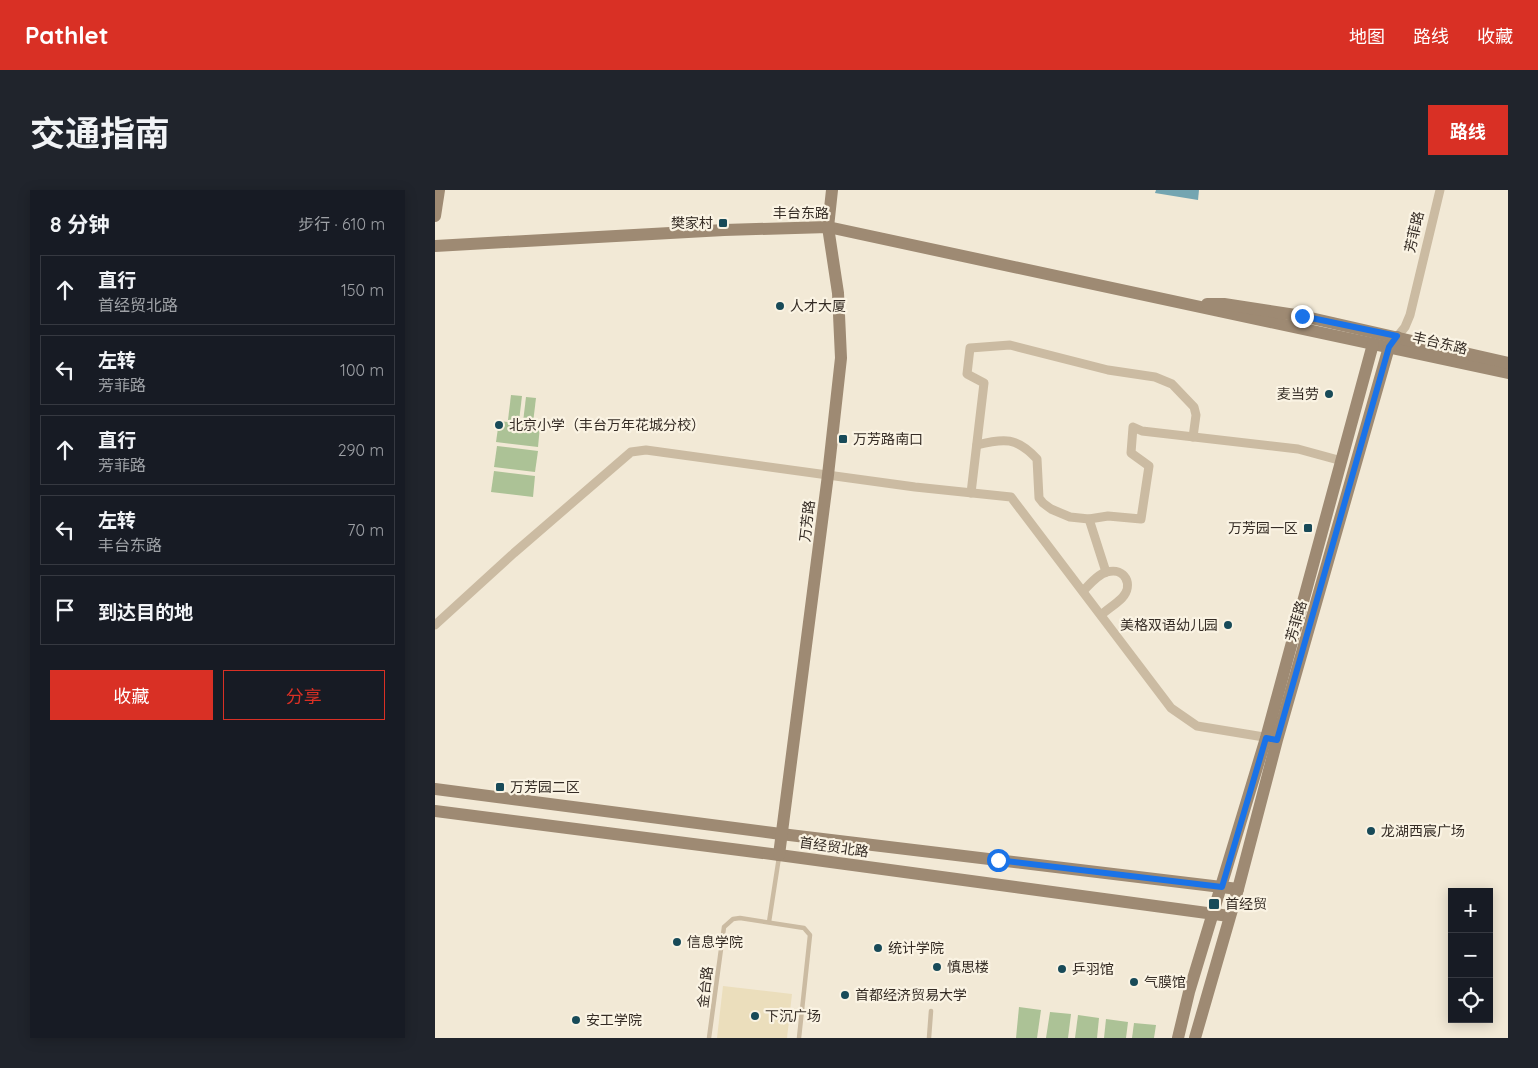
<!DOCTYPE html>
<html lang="zh">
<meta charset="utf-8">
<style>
:root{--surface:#171b24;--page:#20242c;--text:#f1f3f6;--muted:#9ea1a6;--line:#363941;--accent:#d93025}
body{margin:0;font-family:Quicksand,"Noto Sans SC",sans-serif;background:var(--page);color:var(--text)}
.controls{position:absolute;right:15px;bottom:15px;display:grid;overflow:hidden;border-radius:0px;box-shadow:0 2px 12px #0003}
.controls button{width:45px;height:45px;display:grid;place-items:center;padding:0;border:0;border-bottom:1px solid var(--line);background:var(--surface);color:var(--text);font:25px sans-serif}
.stop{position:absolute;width:15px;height:15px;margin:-11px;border:4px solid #1a73e8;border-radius:50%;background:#fff}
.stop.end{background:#1a73e8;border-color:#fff;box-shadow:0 1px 5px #0008}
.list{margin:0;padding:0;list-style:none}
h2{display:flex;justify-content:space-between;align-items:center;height:65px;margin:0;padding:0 20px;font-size:21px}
h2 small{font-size:16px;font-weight:400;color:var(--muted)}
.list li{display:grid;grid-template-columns:32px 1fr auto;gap:15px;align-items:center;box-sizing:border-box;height:70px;margin:0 10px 10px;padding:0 10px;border:1px solid var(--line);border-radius:0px}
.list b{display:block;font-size:19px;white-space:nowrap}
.list p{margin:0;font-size:16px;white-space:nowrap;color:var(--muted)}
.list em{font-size:16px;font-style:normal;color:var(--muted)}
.actions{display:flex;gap:10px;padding:15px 20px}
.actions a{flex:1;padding:11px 0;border:1px solid var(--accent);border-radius:0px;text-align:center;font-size:18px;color:var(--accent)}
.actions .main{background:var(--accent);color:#fff}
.icon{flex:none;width:28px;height:28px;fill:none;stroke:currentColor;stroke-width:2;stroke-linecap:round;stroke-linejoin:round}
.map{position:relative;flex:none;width:1073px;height:848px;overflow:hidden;border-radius:0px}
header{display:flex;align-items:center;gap:30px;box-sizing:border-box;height:70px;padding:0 25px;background:var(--accent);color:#fff}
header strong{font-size:24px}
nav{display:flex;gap:28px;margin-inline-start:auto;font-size:18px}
.intro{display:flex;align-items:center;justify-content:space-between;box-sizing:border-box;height:120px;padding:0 30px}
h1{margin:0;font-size:35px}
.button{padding:12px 22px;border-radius:0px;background:var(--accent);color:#fff;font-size:18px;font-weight:700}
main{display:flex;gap:30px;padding:0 30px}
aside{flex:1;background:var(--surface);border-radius:0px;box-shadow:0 2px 12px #0003}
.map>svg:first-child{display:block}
.green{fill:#acc296}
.plaza{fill:#ebdebc}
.water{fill:#74a5b1}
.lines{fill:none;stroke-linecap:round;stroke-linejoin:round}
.lane{stroke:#cbbba2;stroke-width:4.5}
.street{stroke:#cbbba2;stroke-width:9}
.secondary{stroke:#9e8a73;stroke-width:12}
.route{stroke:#1a73e8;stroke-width:6}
.poi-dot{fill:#184a58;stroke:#faf3e3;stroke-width:2}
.labels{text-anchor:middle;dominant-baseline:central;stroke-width:4.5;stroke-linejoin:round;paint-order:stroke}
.street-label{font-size:14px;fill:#352c25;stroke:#faf3e3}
.poi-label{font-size:14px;fill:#352c25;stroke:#faf3e3;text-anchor:start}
</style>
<header>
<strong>Pathlet</strong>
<nav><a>地图</a><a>路线</a><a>收藏</a></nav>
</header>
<div class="intro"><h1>交通指南</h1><a class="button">路线</a></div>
<main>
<aside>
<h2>8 分钟<small>步行 · 610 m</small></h2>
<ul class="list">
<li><svg class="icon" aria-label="ahead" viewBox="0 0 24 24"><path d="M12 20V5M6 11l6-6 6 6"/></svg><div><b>直行</b><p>首经贸北路</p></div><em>150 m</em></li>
<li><svg class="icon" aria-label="left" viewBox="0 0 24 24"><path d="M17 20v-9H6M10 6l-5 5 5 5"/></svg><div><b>左转</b><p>芳菲路</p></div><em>100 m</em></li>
<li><svg class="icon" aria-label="ahead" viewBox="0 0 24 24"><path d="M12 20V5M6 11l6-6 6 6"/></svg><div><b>直行</b><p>芳菲路</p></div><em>290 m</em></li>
<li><svg class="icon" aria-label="left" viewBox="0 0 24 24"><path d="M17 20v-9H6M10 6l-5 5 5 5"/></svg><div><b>左转</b><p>丰台东路</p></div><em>70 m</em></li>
<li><svg class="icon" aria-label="arrive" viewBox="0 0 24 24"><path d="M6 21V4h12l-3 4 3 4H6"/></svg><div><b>到达目的地</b></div></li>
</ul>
<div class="actions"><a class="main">收藏</a><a>分享</a></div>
</aside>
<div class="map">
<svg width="1073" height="848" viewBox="0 0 1073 848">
<rect width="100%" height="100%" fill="#f2e9d6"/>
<g class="green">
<path d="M76,205L87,206L84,231L73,230Z"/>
<path d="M91,207L101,208L98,233L88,232Z"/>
<path d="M64,231L105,236L103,257L61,252Z"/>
<path d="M62,256L103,261L100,282L59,277Z"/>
<path d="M59,281L100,286L98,307L56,302Z"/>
<path d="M584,817L606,820L602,848H581Z"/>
<path d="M615,822L636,824L633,848H611Z"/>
<path d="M643,825L664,828L662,848H640Z"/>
<path d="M671,829L693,832L691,848H669Z"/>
<path d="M699,833L721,835L719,848H697Z"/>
</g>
<path class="plaza" d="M288,796L357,804L352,848H282Z"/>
<path class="water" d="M721,0H764L763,10L720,3Z"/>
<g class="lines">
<g class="lane">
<path d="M334,732L344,667"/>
<path d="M274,848L289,737L298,729L305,728L369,738L375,745L364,848"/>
<path d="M494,848L496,821"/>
</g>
<g class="street">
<path d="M962,147L970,137L975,125L1005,0"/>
<path d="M542,255C569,248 582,247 602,269L604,308L608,313L616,319L635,327L654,329L673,326L706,329L714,276L696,263L698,237L707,241L863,259L907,271"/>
<path d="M536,303L549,193L532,184L535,158L575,155L673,180L720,187L737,194L759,217L761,225L758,247"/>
<path d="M654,329L671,382"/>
<path d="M648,401C655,394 663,384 672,382C690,377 699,395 687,408C681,414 673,419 666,425"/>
<path d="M0,435L79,363L196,262L211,260L480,297L576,307L736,518L762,536L835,548"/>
</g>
<g class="secondary">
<path d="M0,26L4,0"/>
<path d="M0,56L289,40L393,37L1073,183"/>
<path d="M772,114H789L867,126L1073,173"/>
<path d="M0,599L346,644L803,699"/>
<path d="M0,621L344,665L794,726"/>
<path d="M344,665L393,285L406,168L403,103L393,37L397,0"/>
<path d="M743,848L754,802L831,548L938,154"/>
<path d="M760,848L803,699L842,550L954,157L962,147"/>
</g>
</g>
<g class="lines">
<path class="route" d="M563,670L787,697L831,548L842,550L954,157L962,146L867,126"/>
</g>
<g class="poi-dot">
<rect x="283" y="28" width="10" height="10" rx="2.5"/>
<circle cx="345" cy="116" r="5"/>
<circle cx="894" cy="204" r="5"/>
<circle cx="64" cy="235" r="5"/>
<rect x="403" y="244" width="10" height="10" rx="2.5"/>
<rect x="868" y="333" width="10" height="10" rx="2.5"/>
<circle cx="793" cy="435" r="5"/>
<rect x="60" y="592" width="10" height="10" rx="2.5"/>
<circle cx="936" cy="641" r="5"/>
<rect x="773" y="708" width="12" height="12" rx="2.5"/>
<circle cx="242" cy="752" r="5"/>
<circle cx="443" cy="758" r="5"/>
<circle cx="502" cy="777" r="5"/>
<circle cx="627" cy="779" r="5"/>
<circle cx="699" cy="792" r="5"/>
<circle cx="410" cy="805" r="5"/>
<circle cx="320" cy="826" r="5"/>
<circle cx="141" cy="830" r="5"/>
</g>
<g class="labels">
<g class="street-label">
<text x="366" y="23">丰台东路</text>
<text transform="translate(979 42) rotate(-77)">芳菲路</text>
<text transform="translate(1005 153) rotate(13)">丰台东路</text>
<text transform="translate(372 331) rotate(-83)">万芳路</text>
<text transform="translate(861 431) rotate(-74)">芳菲路</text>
<text transform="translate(399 657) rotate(8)">首经贸北路</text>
<text transform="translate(270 797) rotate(-83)">金台路</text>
</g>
<g class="poi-label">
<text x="278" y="33" text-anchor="end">樊家村</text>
<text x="355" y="116">人才大厦</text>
<text x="884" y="204" text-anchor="end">麦当劳</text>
<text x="74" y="235">北京小学（丰台万年花城分校）</text>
<text x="418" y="249">万芳路南口</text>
<text x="863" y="338" text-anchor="end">万芳园一区</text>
<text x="783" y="435" text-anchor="end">美格双语幼儿园</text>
<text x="75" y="597">万芳园二区</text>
<text x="946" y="641">龙湖西宸广场</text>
<text x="790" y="714">首经贸</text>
<text x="252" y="752">信息学院</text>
<text x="453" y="758">统计学院</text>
<text x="512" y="777">慎思楼</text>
<text x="637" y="779">乒羽馆</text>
<text x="709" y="792">气膜馆</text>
<text x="420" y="805">首都经济贸易大学</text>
<text x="330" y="826">下沉广场</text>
<text x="151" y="830">安工学院</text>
</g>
</g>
</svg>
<div class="controls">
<button>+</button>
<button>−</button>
<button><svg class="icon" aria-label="locate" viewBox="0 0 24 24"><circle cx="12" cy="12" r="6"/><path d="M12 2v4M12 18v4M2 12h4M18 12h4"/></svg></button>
</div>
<div class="stop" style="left:563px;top:670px"></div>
<div class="stop end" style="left:867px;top:126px"></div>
</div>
</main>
